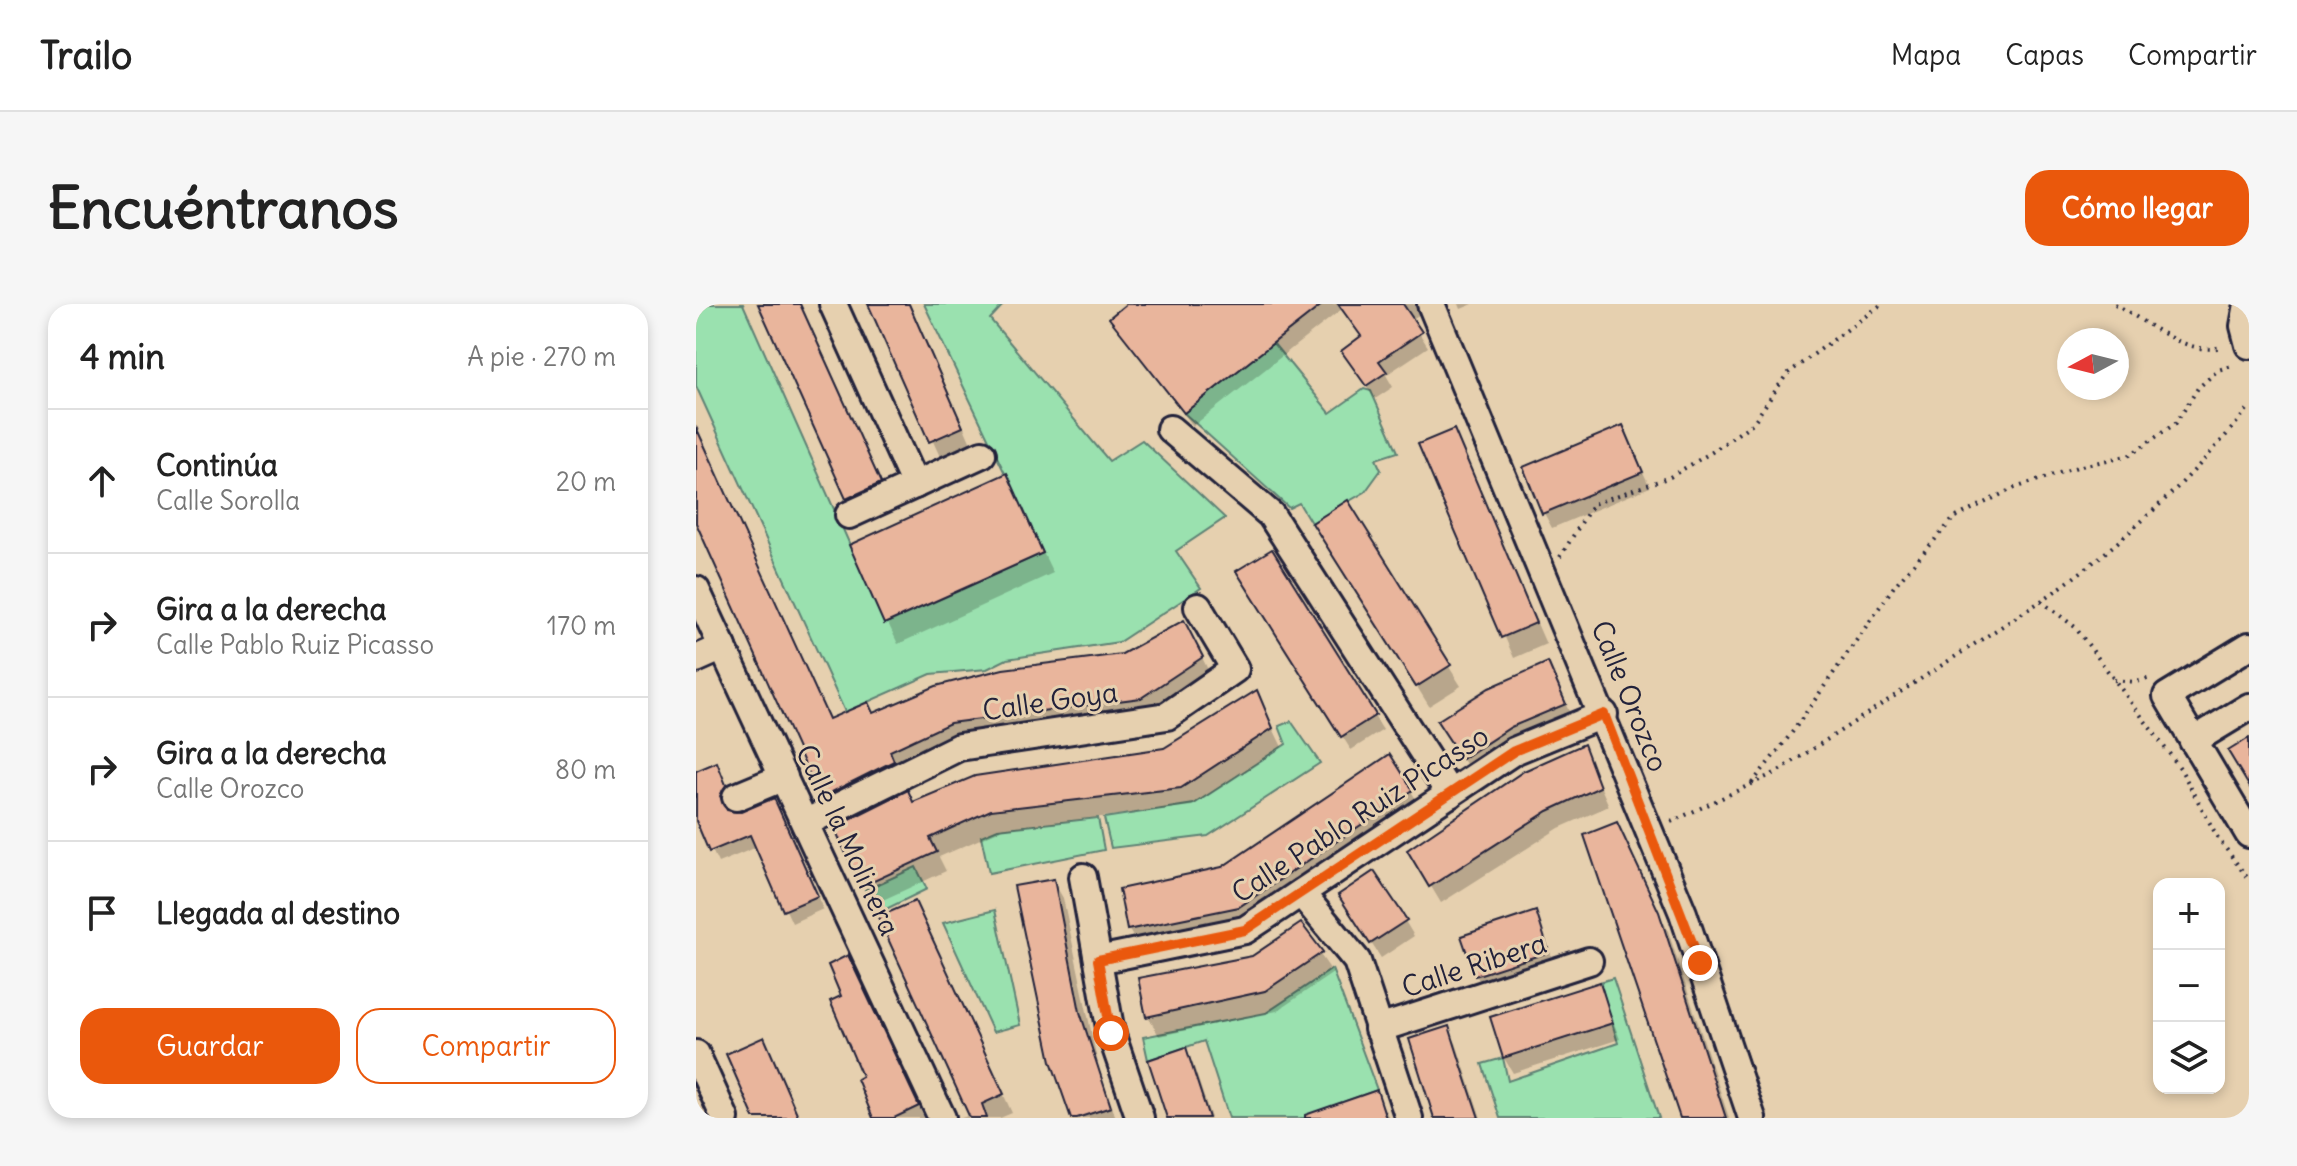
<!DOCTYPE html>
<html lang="es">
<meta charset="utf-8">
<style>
:root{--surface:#fff;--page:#f6f6f6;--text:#222;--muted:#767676;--line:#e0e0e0;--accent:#ea580c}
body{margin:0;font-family:Delius,sans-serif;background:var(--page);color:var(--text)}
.controls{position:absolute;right:24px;bottom:24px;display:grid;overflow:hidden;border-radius:16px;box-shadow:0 4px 12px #0003}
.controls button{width:72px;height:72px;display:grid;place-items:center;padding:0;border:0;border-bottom:2px solid var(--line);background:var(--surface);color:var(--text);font:40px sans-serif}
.compass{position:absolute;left:1361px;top:24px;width:72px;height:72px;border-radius:50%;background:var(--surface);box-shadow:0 4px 12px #0003;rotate:263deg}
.stop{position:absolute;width:24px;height:24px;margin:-18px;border:6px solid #ea580c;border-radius:50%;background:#fff}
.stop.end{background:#ea580c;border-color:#fff;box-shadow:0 2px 8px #0008}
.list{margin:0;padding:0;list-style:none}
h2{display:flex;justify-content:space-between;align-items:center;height:104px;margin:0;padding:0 32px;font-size:34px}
h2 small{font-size:26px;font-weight:400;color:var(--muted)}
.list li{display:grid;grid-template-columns:52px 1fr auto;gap:24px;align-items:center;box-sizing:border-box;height:144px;padding:0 32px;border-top:2px solid var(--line)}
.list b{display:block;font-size:30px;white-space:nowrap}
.list p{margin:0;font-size:26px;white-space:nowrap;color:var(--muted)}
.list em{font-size:26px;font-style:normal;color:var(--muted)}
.actions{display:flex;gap:16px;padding:24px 32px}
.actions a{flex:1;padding:18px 0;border:2px solid var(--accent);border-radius:24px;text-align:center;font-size:28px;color:var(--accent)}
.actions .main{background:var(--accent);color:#fff}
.icon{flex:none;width:44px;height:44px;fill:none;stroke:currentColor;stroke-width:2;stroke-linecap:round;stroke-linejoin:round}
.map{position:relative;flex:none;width:1553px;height:814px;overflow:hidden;border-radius:24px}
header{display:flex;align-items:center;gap:48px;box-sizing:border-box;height:112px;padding:0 40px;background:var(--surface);border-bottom:2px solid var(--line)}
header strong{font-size:38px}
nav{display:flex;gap:44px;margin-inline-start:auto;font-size:28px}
.intro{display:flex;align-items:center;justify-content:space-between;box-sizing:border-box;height:192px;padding:0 48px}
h1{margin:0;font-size:56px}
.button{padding:20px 36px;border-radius:24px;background:var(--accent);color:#fff;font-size:28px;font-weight:700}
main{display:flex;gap:48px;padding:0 48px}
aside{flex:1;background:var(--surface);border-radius:24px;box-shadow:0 4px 12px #0003}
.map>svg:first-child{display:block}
.green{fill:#9ae1af;stroke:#5e8275;stroke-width:2}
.shadow{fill:#0003}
.building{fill:#e9b59c;stroke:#22223b;stroke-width:2}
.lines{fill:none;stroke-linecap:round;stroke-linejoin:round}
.minor-casing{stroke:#22223b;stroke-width:32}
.path{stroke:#22223b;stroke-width:4;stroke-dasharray:2 6;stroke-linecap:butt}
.minor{stroke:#e6d0af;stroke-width:26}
.route{stroke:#ea580c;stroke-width:10}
.labels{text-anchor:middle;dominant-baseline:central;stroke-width:6;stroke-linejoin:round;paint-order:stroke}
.street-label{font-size:28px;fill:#22223b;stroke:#e6d0af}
</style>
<header>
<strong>Trailo</strong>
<nav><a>Mapa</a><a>Capas</a><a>Compartir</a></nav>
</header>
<div class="intro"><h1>Encuéntranos</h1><a class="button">Cómo llegar</a></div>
<main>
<aside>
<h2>4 min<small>A pie · 270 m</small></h2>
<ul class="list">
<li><svg class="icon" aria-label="ahead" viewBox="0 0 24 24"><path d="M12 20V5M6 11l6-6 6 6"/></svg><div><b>Continúa</b><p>Calle Sorolla</p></div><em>20 m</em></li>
<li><svg class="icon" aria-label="right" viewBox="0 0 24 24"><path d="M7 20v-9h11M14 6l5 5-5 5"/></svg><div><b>Gira a la derecha</b><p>Calle Pablo Ruiz Picasso</p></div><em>170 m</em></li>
<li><svg class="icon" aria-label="right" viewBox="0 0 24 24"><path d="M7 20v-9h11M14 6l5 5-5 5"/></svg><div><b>Gira a la derecha</b><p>Calle Orozco</p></div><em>80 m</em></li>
<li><svg class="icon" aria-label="arrive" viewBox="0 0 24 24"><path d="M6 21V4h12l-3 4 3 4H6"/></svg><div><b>Llegada al destino</b></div></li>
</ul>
<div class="actions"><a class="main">Guardar</a><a>Compartir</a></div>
</aside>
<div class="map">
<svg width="1553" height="814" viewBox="0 0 1553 814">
<rect width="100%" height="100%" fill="#e6d0af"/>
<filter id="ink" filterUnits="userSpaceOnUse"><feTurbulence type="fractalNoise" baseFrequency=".0125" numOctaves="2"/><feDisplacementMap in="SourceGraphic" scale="16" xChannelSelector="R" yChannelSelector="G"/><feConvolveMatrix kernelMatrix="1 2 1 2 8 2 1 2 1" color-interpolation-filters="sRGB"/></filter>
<g filter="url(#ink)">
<g class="green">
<path d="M10,0H47L189,320L347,249L228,0H308L294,15L413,157L446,136L529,214L480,247L505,284L423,338L311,355L291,365L235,370L149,408L0,82V5Z"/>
<path d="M577,39L634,109L668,85L675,87L702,148L680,155L685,166L669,188L615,219L603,199L593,204L488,109Z"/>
<path d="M595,417L624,459L512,532L415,544L408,514L498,500L590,440L583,422Z"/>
<path d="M402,514L408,546L293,569L285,532L302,525Z"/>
<path d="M220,563L231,585L180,610L169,586Z"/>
<path d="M299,606L324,721L297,728L247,619Z"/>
<path d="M636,665L681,786L619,808L621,814H533L508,737L452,756L447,733L570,709Z"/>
<path d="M917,674L963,814H804L786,760L807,754L812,777L922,739L904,678Z"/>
</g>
<g class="shadow">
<path d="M64,0H105L195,199L164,214Z"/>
<path d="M174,0H214L277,144L246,157Z"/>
<path d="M433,0H718L724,10L715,16L732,43L690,71L697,83L679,95L656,62L667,33L646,5L497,122L416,14Z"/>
<path d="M763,0H777L765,5Z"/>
<path d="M0,121L134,417L178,411L498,337L516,374L456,413L265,438L136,511L0,214Z"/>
<path d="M926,123L954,183L856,224L848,209Z"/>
<path d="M757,127L850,340L818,354L725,141Z"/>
<path d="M310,172L357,269L202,340L155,242Z"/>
<path d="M651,199L765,382L733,402L631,239Z"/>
<path d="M551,282L678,412L687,426L655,446Z"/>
<path d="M851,360L877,416L776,469L752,433Z"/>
<path d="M560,389L586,443L496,502L307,525L243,553L250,567L178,600L167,582L218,500L469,446Z"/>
<path d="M887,443L913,502L863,524L745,599L724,564Z"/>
<path d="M693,453L727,506L554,622L444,645L433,626Z"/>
<path d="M20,461L36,495L31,508L85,509L127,605L96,619L61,543L22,559L0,512V469Z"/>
<path d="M920,520L972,627L1033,814H986Z"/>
<path d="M357,577L367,594L403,765L420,814H376Z"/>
<path d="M654,607L709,617L718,632L685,654Z"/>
<path d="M839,610L860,663L789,687L780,671Z"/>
<path d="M228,616L316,809L304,814H265L275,811Z"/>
<path d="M604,622L637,669L581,707L463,732L452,712L557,654Z"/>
<path d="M152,654L162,671L228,814H179L148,693Z"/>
<path d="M903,681L924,735L817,769L808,754Z"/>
<path d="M752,725L760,739L785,814H740Z"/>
<path d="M489,746L497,760L515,814H473Z"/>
<path d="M680,788L693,814H646Z"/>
<path d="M0,795L4,814H0Z"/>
</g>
<g class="building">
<path d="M62,0H104L185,179L150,195Z"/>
<path d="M172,0H213L267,123L233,138Z"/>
<path d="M430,0H627L488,109L413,14Z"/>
<path d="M642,0H707L726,28L683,57L691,68L670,82L645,47L665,32Z"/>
<path d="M927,121L947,168L846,210L827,163Z"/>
<path d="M0,123L133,415L172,398L177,409L240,382L307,365L426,350L488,316L507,353L445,394L254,419L194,447L198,457L124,494L0,219Z"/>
<path d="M758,125L840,319L805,334L722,140Z"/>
<path d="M311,169L347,249L188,320L153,241Z"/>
<path d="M652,196L755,361L720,383L616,219Z"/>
<path d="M576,245L680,411L645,433L540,267Z"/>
<path d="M852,358L870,400L815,423L766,455L741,417L793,384Z"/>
<path d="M561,386L577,424L485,484L295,506L234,534L241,548L165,583L138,523L212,486L217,498L279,472L468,444Z"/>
<path d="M1553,434V482L1532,447Z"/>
<path d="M888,440L904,483L852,507L733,583L711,546L828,467Z"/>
<path d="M694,450L717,486L543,603L431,626L423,585L526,563Z"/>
<path d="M21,458L30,481L24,492L31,506L45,508L78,494L122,592L87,607L54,531L13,548L0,517V467Z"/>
<path d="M921,518L963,608L1030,814H984L888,531Z"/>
<path d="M678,567L711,616L674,640L642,591Z"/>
<path d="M358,575L384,708L415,803L381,814H375L355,757L318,582Z"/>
<path d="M219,597L308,790L286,800L291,814H274L182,613Z"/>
<path d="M840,607L853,648L779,672L765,632Z"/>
<path d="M605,619L627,648L569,687L450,713L442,674L556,652Z"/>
<path d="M152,651L223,802L198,814H177L161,775L166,772L134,697L145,692L132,661Z"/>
<path d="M904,678L917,719L807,754L794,713Z"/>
<path d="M753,722L765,760L783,814H738L713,735Z"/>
<path d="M68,733L103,814H58L30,750Z"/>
<path d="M490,743L496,762L513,814H471L452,756Z"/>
<path d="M681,786L690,814H609V811Z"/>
</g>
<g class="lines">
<defs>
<g id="minor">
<path d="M137,0L219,181"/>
<path d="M735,0L987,609L1056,814"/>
<path d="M1552,0L1548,22L1553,41"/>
<path d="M474,125L575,211L754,490"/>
<path d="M153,211L286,150"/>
<path d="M0,286L246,814"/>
<path d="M1553,342L1471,392L1553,530"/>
<path d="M0,355L27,343"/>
<path d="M1497,437L1553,403"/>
<path d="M40,493L88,473"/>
<path d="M109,519L263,443L471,412L539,365L502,303"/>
<path d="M387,573L415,729L444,814"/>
<path d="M605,589L661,657L713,814"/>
<path d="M402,656L549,626L818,447L908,410"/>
<path d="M682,725L893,657"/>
<path d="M0,750L29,814"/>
</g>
</defs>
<use href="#minor" class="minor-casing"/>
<g class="path">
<path d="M1419,0C1448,16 1491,53 1525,43"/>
<path d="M864,253L897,200L974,173L1016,148L1057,119L1091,70L1186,0"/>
<path d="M1345,297C1416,249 1501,171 1553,103"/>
<path d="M1418,376L1440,378L1455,374"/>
<path d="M1056,479L1095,430L1199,281L1258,214L1316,185L1381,163L1434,151L1480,119L1502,84L1522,66L1539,61"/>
<path d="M975,518L1081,468L1345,297L1379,323L1484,464L1522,534L1553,576"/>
</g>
<use href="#minor" class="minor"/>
</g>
</g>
<g class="lines" filter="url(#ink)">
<path class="route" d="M415,729L402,656L549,626L818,447L908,410L1004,659"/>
</g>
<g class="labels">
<g class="street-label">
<text transform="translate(934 392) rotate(68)">Calle Orozco</text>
<text transform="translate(354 397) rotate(-8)">Calle Goya</text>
<text transform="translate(664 510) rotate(-33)">Calle Pablo Ruiz Picasso</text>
<text transform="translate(152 536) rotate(65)">Calle la Molinera</text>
<text transform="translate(778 661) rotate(-18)">Calle Ribera</text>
</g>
</g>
</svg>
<div class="controls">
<button>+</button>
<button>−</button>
<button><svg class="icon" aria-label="layers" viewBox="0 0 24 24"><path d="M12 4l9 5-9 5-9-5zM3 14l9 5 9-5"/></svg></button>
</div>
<svg class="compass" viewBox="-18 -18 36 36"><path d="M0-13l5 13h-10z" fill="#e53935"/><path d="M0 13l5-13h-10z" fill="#767676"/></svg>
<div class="stop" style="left:415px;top:729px"></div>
<div class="stop end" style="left:1004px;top:659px"></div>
</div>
</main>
